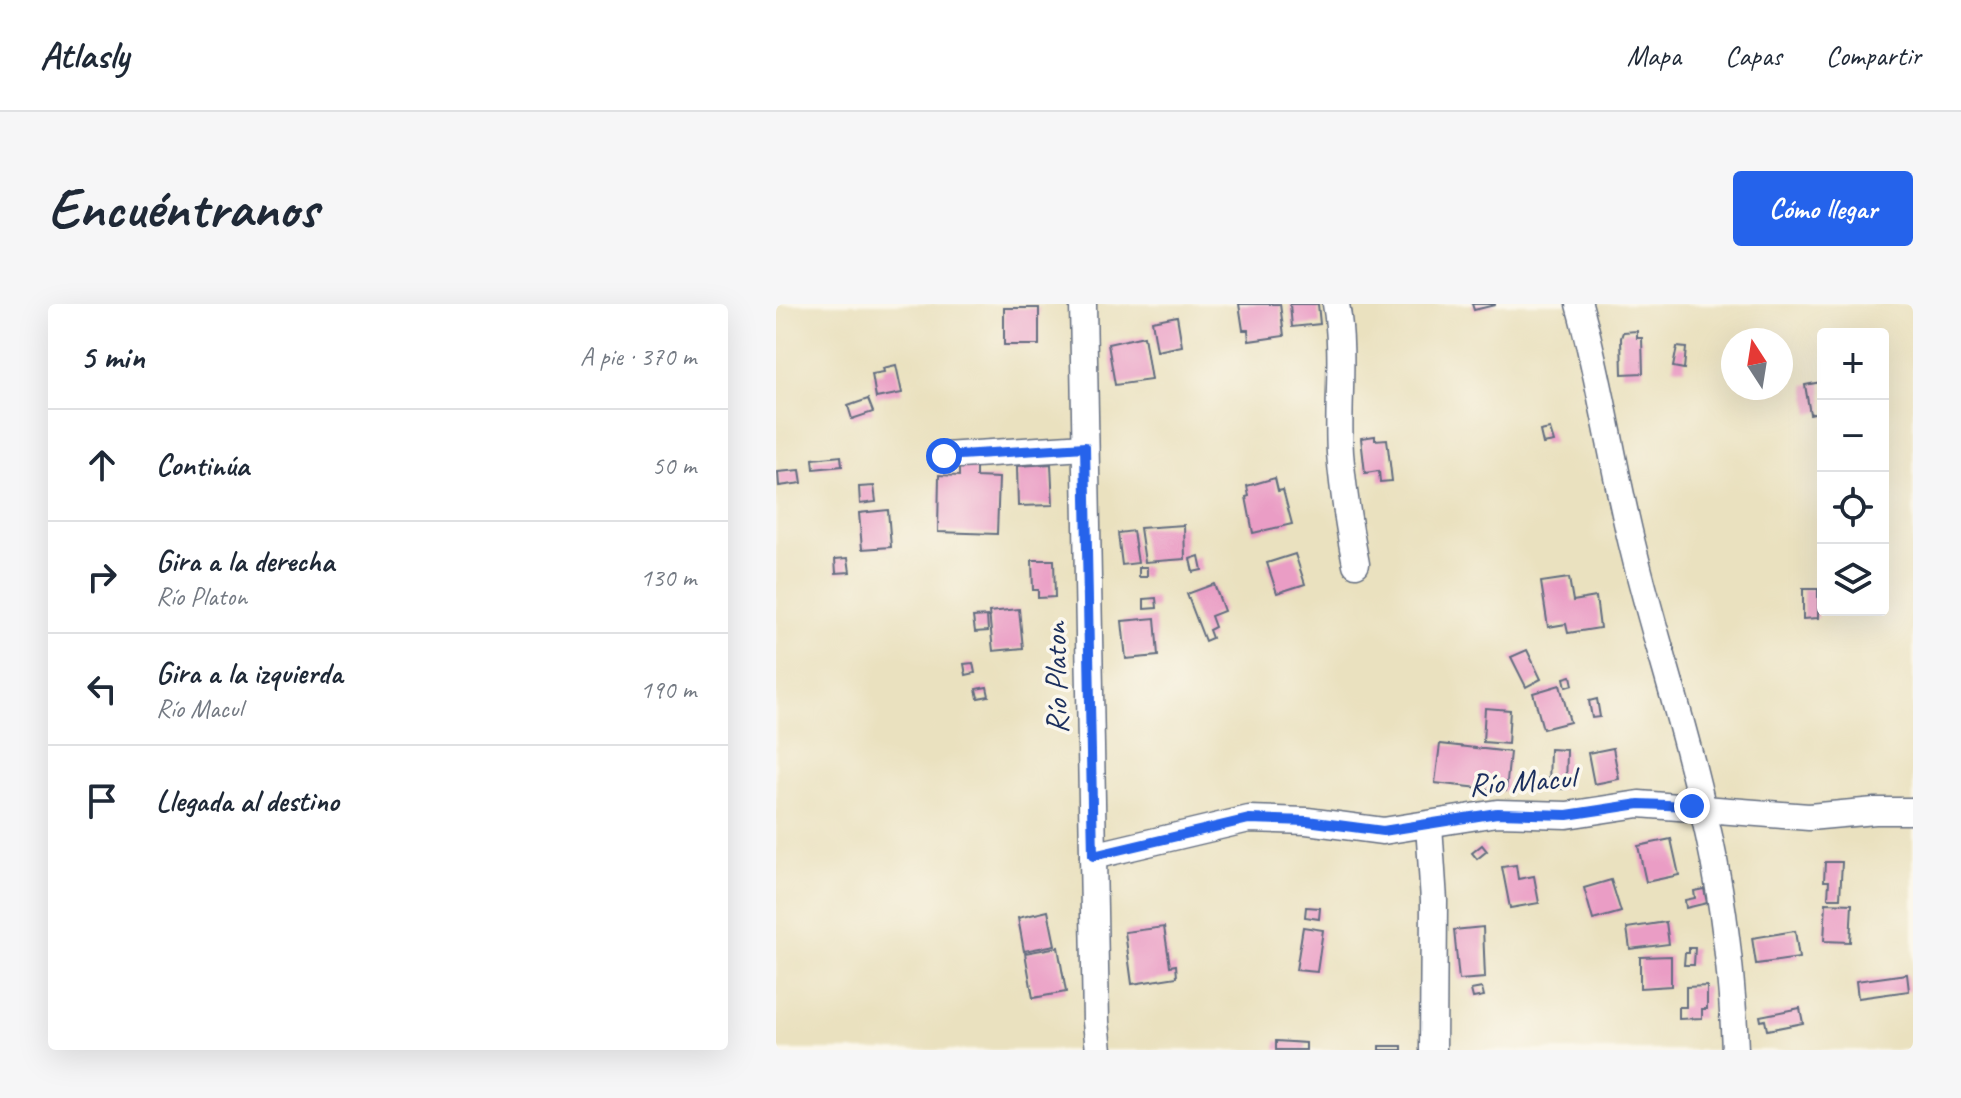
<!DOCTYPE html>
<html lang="es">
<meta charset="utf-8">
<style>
:root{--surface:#fff;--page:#f6f6f7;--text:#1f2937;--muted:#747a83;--line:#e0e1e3;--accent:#2563eb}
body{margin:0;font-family:Caveat,sans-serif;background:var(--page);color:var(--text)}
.controls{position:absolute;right:24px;top:24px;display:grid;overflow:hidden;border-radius:8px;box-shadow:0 8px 32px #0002}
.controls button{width:72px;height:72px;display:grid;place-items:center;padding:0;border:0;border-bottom:2px solid var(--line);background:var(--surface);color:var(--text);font:40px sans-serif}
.compass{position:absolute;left:945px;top:24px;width:72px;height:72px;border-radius:50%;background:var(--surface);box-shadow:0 8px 32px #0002;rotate:348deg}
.stop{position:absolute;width:24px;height:24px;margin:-18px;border:6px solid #2563eb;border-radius:50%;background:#fff}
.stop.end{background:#2563eb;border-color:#fff;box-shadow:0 2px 8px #0008}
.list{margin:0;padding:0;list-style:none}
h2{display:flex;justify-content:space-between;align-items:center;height:104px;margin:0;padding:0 32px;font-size:34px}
h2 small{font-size:26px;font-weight:400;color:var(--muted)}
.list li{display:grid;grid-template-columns:52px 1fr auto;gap:24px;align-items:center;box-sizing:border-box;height:112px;padding:0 32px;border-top:2px solid var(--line)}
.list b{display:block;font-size:30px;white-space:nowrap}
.list p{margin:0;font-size:26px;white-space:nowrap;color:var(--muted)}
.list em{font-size:26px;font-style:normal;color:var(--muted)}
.icon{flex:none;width:44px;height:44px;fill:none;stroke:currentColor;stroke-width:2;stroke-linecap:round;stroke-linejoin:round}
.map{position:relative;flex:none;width:1137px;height:746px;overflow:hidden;border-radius:8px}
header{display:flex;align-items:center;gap:48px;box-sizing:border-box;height:112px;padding:0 40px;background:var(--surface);border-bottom:2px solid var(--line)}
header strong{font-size:38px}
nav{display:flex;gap:44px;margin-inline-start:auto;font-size:28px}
.intro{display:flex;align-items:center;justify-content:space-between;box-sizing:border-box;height:192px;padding:0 48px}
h1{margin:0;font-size:56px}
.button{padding:20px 36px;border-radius:8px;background:var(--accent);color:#fff;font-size:28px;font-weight:700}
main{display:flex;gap:48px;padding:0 48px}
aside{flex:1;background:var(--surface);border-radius:8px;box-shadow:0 8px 32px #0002}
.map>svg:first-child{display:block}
.building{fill:#ea9dc5}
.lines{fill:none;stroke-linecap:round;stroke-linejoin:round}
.minor-casing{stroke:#636d80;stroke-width:29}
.minor{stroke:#fff;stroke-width:26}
.route{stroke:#2563eb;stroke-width:10}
.labels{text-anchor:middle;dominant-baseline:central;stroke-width:7;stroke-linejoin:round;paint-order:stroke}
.street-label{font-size:32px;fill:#1b2f5e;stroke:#fbf7ec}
</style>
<header>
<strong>Atlasly</strong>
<nav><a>Mapa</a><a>Capas</a><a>Compartir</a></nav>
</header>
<div class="intro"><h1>Encuéntranos</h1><a class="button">Cómo llegar</a></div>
<main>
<aside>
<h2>5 min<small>A pie · 370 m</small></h2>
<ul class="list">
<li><svg class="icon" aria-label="ahead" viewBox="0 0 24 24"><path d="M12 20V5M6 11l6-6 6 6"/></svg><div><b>Continúa</b></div><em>50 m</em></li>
<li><svg class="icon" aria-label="right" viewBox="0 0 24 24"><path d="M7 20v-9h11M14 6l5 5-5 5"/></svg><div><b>Gira a la derecha</b><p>Río Platon</p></div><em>130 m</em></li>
<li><svg class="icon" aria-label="left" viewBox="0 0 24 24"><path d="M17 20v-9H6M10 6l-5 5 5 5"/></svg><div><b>Gira a la izquierda</b><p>Río Macul</p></div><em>190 m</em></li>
<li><svg class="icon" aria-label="arrive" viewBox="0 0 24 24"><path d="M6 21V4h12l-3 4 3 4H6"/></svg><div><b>Llegada al destino</b></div></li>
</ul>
</aside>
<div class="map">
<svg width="1137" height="746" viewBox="0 0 1137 746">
<rect width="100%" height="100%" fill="#fbf7ec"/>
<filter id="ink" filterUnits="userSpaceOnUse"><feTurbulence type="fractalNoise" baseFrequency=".0125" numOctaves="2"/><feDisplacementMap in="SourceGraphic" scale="16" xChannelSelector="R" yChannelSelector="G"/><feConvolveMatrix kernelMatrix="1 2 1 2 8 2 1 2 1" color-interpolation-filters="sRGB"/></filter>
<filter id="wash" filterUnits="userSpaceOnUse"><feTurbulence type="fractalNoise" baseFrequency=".006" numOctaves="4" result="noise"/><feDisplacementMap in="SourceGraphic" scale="32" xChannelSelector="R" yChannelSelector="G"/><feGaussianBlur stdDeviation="1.8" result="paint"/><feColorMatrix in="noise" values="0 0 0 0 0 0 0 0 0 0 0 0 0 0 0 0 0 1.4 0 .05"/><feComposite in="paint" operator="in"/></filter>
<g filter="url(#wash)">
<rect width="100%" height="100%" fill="#eae1bf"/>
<g id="blocks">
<g class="building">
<path d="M463,0H504L508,32L473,37L472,26H467Z"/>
<path d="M514,0H542L544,20L516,23Z"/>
<path d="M696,0H719V1L698,6Z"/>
<rect x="228" y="4" width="35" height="37"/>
<path d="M401,12L406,42L381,47L376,17Z"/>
<path d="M861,27V34H866L867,69L846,70L845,34L847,28Z"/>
<path d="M368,32L375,76L339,81L332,40Z"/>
<path d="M901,43L910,44L908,65L897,63Z"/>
<path d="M120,61L126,89L100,94L96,70L108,68L107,64Z"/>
<path d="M1045,78L1047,107L1034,110L1029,81Z"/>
<path d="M92,95L97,108L76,115L72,102Z"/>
<path d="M774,125L778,138L767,140L764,127Z"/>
<path d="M599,132V136L611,135L616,177L604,178L603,167L589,169L585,134Z"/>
<path d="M65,152L66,162L38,165L37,155Z"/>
<path d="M183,159H200V173L223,174L221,230L162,228L163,171L183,172Z"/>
<path d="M275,160L277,201L242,202L241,162Z"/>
<path d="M24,166L26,179L3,182L2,168Z"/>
<path d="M499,174L502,187L507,186L516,220L477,229L470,193L473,192L471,182Z"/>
<path d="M98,182L100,198L84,200L83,183Z"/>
<path d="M112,206L115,243L86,245L83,209Z"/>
<path d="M408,221L409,255L369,258L364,224Z"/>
<path d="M357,227L362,259L346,261L342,229Z"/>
<path d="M519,250L529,280L501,289L491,259Z"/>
<path d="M423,252L426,266L417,268L414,255Z"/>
<path d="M72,254L74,268L60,269L59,255Z"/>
<path d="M256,256H278L279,293L262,294V286H257Z"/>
<rect x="363" y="263" width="8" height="10"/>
<path d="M793,274L797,297L820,293L824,324L792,329L790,320L772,323L765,278Z"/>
<path d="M438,280L448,307L435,312L439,323L433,326L436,334L429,337L411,290Z"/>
<path d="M1027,285H1042V314L1027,315Z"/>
<path d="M380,294L381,304L368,305V295Z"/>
<path d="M243,305L247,344L217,347L213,308Z"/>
<path d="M211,312L212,327L199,328L197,313Z"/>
<path d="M379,314L382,352L350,355L346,317Z"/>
<path d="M751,346L765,375L750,383L735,353Z"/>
<path d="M197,359L199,369L190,371L188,360Z"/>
<path d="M795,372L797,381L790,383L788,374Z"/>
<path d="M784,381L794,418L767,425L757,389Z"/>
<path d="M211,383L213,392L202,394L200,385Z"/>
<path d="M821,395L824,413L816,414L813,397Z"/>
<path d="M709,404L734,406L732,440L707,438Z"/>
<path d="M664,440L734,448L730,487L659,479Z"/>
<path d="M837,444L843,475L818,480L812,449Z"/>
<path d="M774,445L791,446L790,485L773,484Z"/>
<path d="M895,535L903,571L870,578L862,542Z"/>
<path d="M706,541L711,547L701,555L696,549Z"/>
<path d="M1049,558H1066L1064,594H1052L1053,577H1048Z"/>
<path d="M740,561L742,575L758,572L763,599L734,604L726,563Z"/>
<path d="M835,576L845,608L817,616L808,584Z"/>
<path d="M928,585L931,599L910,604L909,596L919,594L918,587Z"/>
<path d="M1050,599L1076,600L1074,638L1048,637Z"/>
<path d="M530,603L544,604L543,615L529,613Z"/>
<path d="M272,607L279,641L248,647L242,614Z"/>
<path d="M890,618L893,640L854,645L851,624Z"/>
<path d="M388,623L394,662L400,661L401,673L356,680L349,628Z"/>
<path d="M527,623L547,626L541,668L520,666Z"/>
<path d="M707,623L709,674L683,676L678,626Z"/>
<path d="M1019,627L1023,654L980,660L976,634Z"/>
<path d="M282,643L290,688L257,694L249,649Z"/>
<path d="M913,644H919L918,661H908L909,649H913Z"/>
<path d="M895,652V682L864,684V653Z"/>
<path d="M1131,670L1133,687L1082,694L1080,677Z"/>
<path d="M931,682V705H926V714L903,715V703H910V683Z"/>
<path d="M706,684L708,692L697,694L695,686Z"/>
<path d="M1024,704L1027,719L991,726L989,716L985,717L984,712Z"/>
<path d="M500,737L530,739V746H500Z"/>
<rect x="603" y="742" width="23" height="4"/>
</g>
</g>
</g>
<g filter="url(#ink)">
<use href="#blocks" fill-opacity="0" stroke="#636d80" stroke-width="2"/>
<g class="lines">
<defs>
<g id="minor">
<path d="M307,0L320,718L323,746"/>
<path d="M560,0C569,50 561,99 564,149C567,186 573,224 580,260"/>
<path d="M803,0C826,82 837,166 858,248C879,335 908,419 927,506C946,584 956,666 959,746"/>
<path d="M168,152L309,143"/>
<path d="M653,521L658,597L657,746"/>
<path d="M317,552L473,515L531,517L607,527L721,509L791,511L863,500L1033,513L1099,507H1137"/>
</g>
</defs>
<use href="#minor" class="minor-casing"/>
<use href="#minor" class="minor"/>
</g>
</g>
<g class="lines" filter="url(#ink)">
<path class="route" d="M168,152L309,143L317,552L473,515L531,517L607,527L721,509L791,511L863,500L916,502"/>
</g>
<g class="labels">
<g class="street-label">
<text transform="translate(280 374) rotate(-91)">Río Platon</text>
<text transform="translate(746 477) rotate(-4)">Río Macul</text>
</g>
</g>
</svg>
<div class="controls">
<button>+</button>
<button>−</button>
<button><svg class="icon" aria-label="locate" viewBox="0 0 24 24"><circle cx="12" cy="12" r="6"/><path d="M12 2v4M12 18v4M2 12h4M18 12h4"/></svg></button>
<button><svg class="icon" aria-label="layers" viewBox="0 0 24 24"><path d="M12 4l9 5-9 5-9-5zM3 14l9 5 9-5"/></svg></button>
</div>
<svg class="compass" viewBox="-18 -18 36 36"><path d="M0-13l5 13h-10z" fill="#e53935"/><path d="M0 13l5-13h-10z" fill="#747a83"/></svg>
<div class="stop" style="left:168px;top:152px"></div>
<div class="stop end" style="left:916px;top:502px"></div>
</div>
</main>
